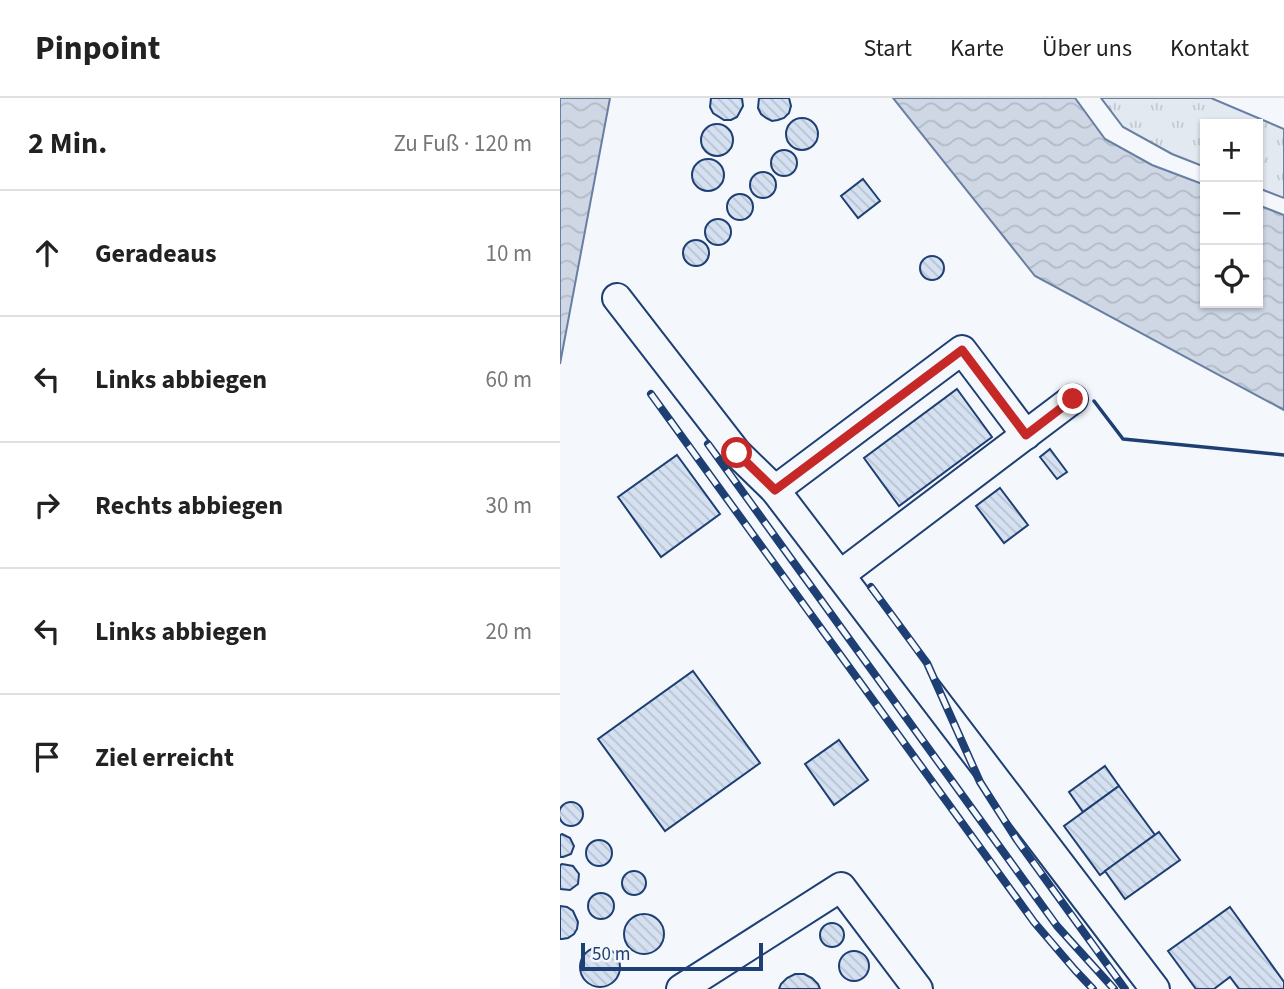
<!DOCTYPE html>
<html lang="de">
<meta charset="utf-8">
<style>
:root{--surface:#fff;--page:#f6f6f6;--text:#222;--muted:#767676;--line:#e0e0e0}
body{margin:0;font-family:"Source Sans 3",sans-serif;background:var(--page);color:var(--text)}
.controls{position:absolute;right:21px;top:21px;display:grid;overflow:hidden;border-radius:0px;box-shadow:0 2px 5px #0004}
.controls button{width:63px;height:63px;display:grid;place-items:center;padding:0;border:0;border-bottom:2px solid var(--line);background:var(--surface);color:var(--text);font:35px sans-serif}
.scale{position:absolute;left:21px;bottom:18px;width:182px;box-sizing:border-box;padding-left:7px;border:4px solid #1d3f73;border-top:0;font-size:19px;line-height:24px;white-space:nowrap;color:#1d3f73;-webkit-text-stroke:5px #f4f7fb;paint-order:stroke}
.stop{position:absolute;width:21px;height:21px;margin:-16px;border:5px solid #c62828;border-radius:50%;background:#fff}
.stop.end{background:#c62828;border-color:#fff;box-shadow:0 2px 7px #0008}
.list{margin:0;padding:0;list-style:none}
h2{display:flex;justify-content:space-between;align-items:center;height:91px;margin:0;padding:0 28px;font-size:30px}
h2 small{font-size:23px;font-weight:400;color:var(--muted)}
.list li{display:grid;grid-template-columns:46px 1fr auto;gap:21px;align-items:center;box-sizing:border-box;height:126px;padding:0 28px;border-top:2px solid var(--line)}
.list b{display:block;font-size:26px;white-space:nowrap}
.list em{font-size:23px;font-style:normal;color:var(--muted)}
.icon{flex:none;width:38px;height:38px;fill:none;stroke:currentColor;stroke-width:2;stroke-linecap:round;stroke-linejoin:round}
.map{position:relative;flex:none;width:724px;height:891px;overflow:hidden}
header{display:flex;align-items:center;gap:42px;box-sizing:border-box;height:98px;padding:0 35px;background:var(--surface);border-bottom:2px solid var(--line)}
header strong{font-size:33px}
nav{display:flex;gap:38px;margin-inline-start:auto;font-size:24px}
main{display:flex}
aside{flex:1;background:var(--surface)}
.map>svg:first-child{display:block}
.grass{fill:url(#grass-tufts);stroke:#687fa3;stroke-width:2}
.water{fill:url(#water-waves);stroke:#687fa3;stroke-width:2}
.building{fill:url(#building-back-hatch);stroke:#1d3f73;stroke-width:2}
.lines{fill:none;stroke-linecap:round;stroke-linejoin:round}
.minor-casing{stroke:#1d3f73;stroke-width:32}
.minor{stroke:#f4f7fb;stroke-width:28}
.rail-casing{stroke:#1d3f73;stroke-width:8}
.rail{stroke:#f4f7fb;stroke-width:5;stroke-dasharray:16;stroke-linecap:butt}
.wall{stroke:#1d3f73;stroke-width:3.5}
.route{stroke:#c62828;stroke-width:9}
</style>
<header>
<strong>Pinpoint</strong>
<nav><a>Start</a><a>Karte</a><a>Über uns</a><a>Kontakt</a></nav>
</header>
<main>
<aside>
<h2>2 Min.<small>Zu Fuß · 120 m</small></h2>
<ul class="list">
<li><svg class="icon" aria-label="ahead" viewBox="0 0 24 24"><path d="M12 20V5M6 11l6-6 6 6"/></svg><div><b>Geradeaus</b></div><em>10 m</em></li>
<li><svg class="icon" aria-label="left" viewBox="0 0 24 24"><path d="M17 20v-9H6M10 6l-5 5 5 5"/></svg><div><b>Links abbiegen</b></div><em>60 m</em></li>
<li><svg class="icon" aria-label="right" viewBox="0 0 24 24"><path d="M7 20v-9h11M14 6l5 5-5 5"/></svg><div><b>Rechts abbiegen</b></div><em>30 m</em></li>
<li><svg class="icon" aria-label="left" viewBox="0 0 24 24"><path d="M17 20v-9H6M10 6l-5 5 5 5"/></svg><div><b>Links abbiegen</b></div><em>20 m</em></li>
<li><svg class="icon" aria-label="arrive" viewBox="0 0 24 24"><path d="M6 21V4h12l-3 4 3 4H6"/></svg><div><b>Ziel erreicht</b></div></li>
</ul>
</aside>
<div class="map">
<svg width="724" height="891" viewBox="0 0 724 891">
<defs>
<pattern id="grass-tufts" width="24" height="20" patternUnits="userSpaceOnUse" patternTransform="scale(1.75)"><rect width="24" height="20" fill="#e3e9f0"/><path d="M3 7l-1-3M5 7V3M7 7l1-3M15 17l-1-3M17 17v-4M19 17l1-3" fill="none" stroke="#c2c9d1"/></pattern>
<pattern id="water-waves" width="16" height="10" patternUnits="userSpaceOnUse" patternTransform="scale(1.75)"><rect width="16" height="10" fill="#cfd7e4"/><path d="M0 5q4-4 8 0t8 0" fill="none" stroke="#b1bac7"/></pattern>
<pattern id="building-back-hatch" width="6" height="6" patternUnits="userSpaceOnUse" patternTransform="scale(1.75)"><rect width="6" height="6" fill="#d5e0f0"/><path d="M-1 5l2 2M0 0l6 6M5-1l2 2" fill="none" stroke="#b6c1d1"/></pattern>
</defs>
<rect width="100%" height="100%" fill="#f4f7fb"/>
<path class="grass" d="M541,0H651L724,31V100L698,90V26H645V69L612,56L563,29Z"/>
<g class="water">
<path d="M0,0H50L0,266Z"/>
<path d="M333,0H515L545,41L592,67L645,87V205H698V107L724,117V312L475,178Z"/>
</g>
<g class="building">
<path d="M151,0H182L183,8L177,19L171,22H164L153,15L150,9Z"/>
<path d="M199,0H229L231,8L229,15L224,20L218,22L212,23L206,20L201,16L198,10Z"/>
<circle cx="242" cy="36" r="16"/>
<circle cx="157" cy="42" r="16"/>
<circle cx="224" cy="65" r="13"/>
<circle cx="148" cy="77" r="16"/>
<circle cx="203" cy="87" r="13"/>
<path d="M303,81L320,103L298,120L281,98Z"/>
<circle cx="180" cy="109" r="13"/>
<circle cx="158" cy="134" r="13"/>
<circle cx="136" cy="155" r="13"/>
<circle cx="372" cy="170" r="12"/>
<path d="M397,291L432,339L339,408L304,360Z"/>
<path d="M490,351L507,374L497,381L480,359Z"/>
<path d="M117,357L160,416L101,459L58,399Z"/>
<path d="M440,390L468,427L444,445L416,408Z"/>
<path d="M133,573L200,665L105,733L38,641Z"/>
<path d="M279,642L308,682L274,707L245,666Z"/>
<path d="M545,668L559,688L523,714L509,694Z"/>
<path d="M559,688L595,737L540,777L504,728Z"/>
<circle cx="11" cy="716" r="12"/>
<path d="M599,734L620,762L565,801L545,773Z"/>
<path d="M2,736L10,740L14,748L11,756L3,759H0V737Z"/>
<circle cx="39" cy="755" r="13"/>
<path d="M2,766L13,768L19,776L18,786L10,792L0,791V767Z"/>
<circle cx="74" cy="785" r="12"/>
<circle cx="41" cy="808" r="13"/>
<path d="M0,808L7,809L13,813L18,824L17,831L14,836L8,840L2,841H0Z"/>
<path d="M670,809L724,884V891H679L670,879L654,891H636L608,853Z"/>
<circle cx="84" cy="836" r="20"/>
<circle cx="272" cy="837" r="12"/>
<circle cx="40" cy="869" r="20"/>
<circle cx="294" cy="868" r="15"/>
<path d="M235,876H244L252,880L258,886L260,891H219L221,886L227,880Z"/>
</g>
<g class="lines">
<defs>
<g id="minor">
<path d="M57,200L177,355L215,392L595,891"/>
<path d="M215,392L402,252L466,337"/>
<path d="M280,477L513,301"/>
<path d="M121,891L281,789L358,891"/>
</g>
</defs>
<use href="#minor" class="minor-casing"/>
<use href="#minor" class="minor"/>
<defs>
<g id="rail">
<path d="M91,296L474,824L515,872L533,891"/>
<path d="M148,346L497,828L554,891"/>
<path d="M311,489L367,565L420,684L457,742L565,891"/>
</g>
</defs>
<use href="#rail" class="rail-casing"/>
<use href="#rail" class="rail"/>
<path class="wall" d="M534,303L563,341L724,357"/>
</g>
<g class="lines">
<path class="route" d="M177,355L215,392L402,252L466,337L513,301"/>
</g>
</svg>
<div class="controls">
<button>+</button>
<button>−</button>
<button><svg class="icon" aria-label="locate" viewBox="0 0 24 24"><circle cx="12" cy="12" r="6"/><path d="M12 2v4M12 18v4M2 12h4M18 12h4"/></svg></button>
</div>
<div class="scale">50 m</div>
<div class="stop" style="left:177px;top:355px"></div>
<div class="stop end" style="left:513px;top:301px"></div>
</div>
</main>
